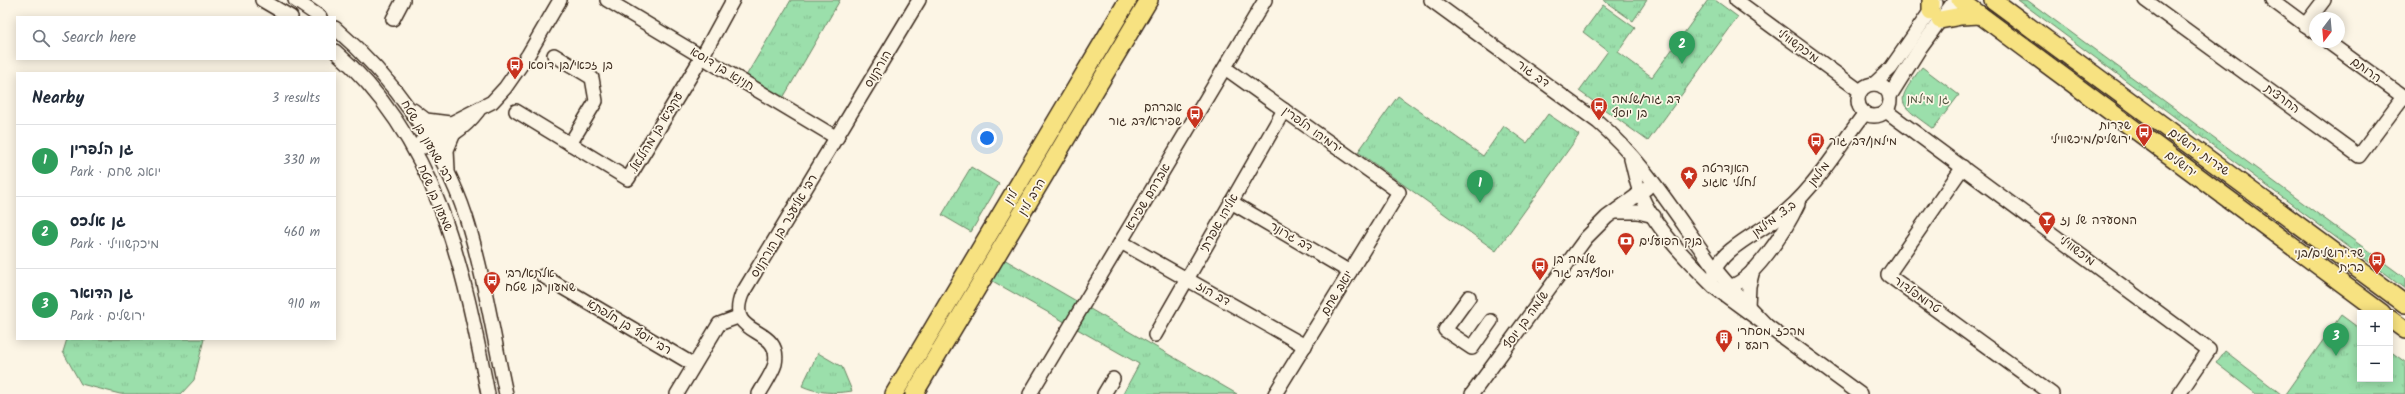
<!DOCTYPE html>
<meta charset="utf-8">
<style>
:root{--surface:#fff;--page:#f2f2f3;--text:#1f2937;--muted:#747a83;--line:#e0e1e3;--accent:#ea580c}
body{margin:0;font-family:Kalam,"Playpen Sans Hebrew",sans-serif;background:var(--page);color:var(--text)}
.controls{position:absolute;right:12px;bottom:12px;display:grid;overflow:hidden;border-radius:0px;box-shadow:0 2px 10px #0003}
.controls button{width:36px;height:36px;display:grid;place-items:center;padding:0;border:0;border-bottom:1px solid var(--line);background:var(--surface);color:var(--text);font:20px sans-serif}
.compass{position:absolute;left:2309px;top:12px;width:36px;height:36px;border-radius:50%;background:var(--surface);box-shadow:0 2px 10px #0003;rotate:196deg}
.you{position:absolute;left:987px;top:138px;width:14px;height:14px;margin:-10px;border:3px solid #fff;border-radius:50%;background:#1a73e8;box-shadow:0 0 0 6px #1a73e833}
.badge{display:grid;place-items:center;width:26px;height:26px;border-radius:50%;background:var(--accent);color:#fff;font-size:13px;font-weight:700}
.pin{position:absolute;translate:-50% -33px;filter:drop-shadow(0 1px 2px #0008)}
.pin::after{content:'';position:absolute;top:21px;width:14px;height:12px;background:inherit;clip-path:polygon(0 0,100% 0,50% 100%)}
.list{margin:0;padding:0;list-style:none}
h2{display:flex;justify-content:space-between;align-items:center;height:52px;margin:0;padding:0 16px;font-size:17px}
h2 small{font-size:13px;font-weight:400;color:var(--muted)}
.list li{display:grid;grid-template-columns:26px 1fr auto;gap:12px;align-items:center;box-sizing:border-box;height:72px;padding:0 16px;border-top:1px solid var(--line)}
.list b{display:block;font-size:15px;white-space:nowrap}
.list p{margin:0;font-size:13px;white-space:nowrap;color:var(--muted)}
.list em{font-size:13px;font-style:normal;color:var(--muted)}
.icon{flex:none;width:22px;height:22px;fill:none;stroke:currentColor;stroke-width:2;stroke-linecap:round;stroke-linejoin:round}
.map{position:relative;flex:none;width:2405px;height:394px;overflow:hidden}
.search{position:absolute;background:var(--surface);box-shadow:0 2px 10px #0003;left:16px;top:16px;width:320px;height:44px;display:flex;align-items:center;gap:10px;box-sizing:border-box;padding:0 14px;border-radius:0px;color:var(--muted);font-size:15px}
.panel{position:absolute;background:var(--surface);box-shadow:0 2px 10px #0003;left:16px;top:72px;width:320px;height:268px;border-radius:0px}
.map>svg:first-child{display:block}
.grass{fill:url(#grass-tufts);stroke:#6b8464}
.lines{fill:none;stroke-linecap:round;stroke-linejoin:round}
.minor-casing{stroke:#3b2a1e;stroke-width:16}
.major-casing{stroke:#3b2a1e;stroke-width:20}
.minor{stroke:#fcf5e5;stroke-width:13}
.major{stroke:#f7e281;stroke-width:17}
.labels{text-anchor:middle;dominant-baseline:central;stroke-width:3.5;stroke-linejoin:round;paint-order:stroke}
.street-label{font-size:12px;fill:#3b2a1e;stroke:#fcf5e5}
.poi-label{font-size:12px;fill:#3b2a1e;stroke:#fcf5e5;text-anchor:start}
.park-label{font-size:12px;fill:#535741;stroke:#fcf5e5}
</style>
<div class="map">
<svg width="2405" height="394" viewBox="0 0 2405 394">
<defs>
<pattern id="grass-tufts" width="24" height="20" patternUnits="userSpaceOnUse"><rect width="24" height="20" fill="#9bdfab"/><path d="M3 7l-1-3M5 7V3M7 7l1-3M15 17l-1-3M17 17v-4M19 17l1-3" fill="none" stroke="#86c093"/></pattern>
</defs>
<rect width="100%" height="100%" fill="#fcf5e5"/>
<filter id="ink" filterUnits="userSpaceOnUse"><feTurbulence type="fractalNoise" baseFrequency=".025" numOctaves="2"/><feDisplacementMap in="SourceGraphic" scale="8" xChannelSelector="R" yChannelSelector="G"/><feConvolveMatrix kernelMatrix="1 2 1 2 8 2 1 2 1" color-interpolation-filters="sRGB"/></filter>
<g filter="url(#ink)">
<g class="grass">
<path d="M791,0H840L783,98L746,76Z"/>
<path d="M1603,0H1647L1633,21Z"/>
<path d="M1708,0H1715L1738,17L1648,141L1579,91L1608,51L1583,32L1603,5L1635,28L1618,52L1652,77Z"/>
<path d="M2018,0H2027L2405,278V289Z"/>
<path d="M1922,67L1959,95L1933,129C1897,102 1894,104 1922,67Z"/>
<path d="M1398,96L1483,156L1504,126L1527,143L1548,114L1579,135L1496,251L1358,152Z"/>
<path d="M971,167L999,184L971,232L942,215Z"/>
<path d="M1002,258L1237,394H1123L1139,364L989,279Z"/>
<path d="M2341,315L2360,329V379H2390V351L2405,362V394H2285Z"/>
<path d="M67,339H204L194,380L181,394H120L81,384L63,352Z"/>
<path d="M2225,351L2281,394H2256L2216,363Z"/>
<path d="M818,353L842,367L852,391C835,394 817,393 802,386Z"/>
</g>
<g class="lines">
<defs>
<g id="minor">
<path d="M262,0L291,17"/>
<path d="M295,0L320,17"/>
<path d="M607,0L837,138"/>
<path d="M1431,0L1598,122C1645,162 1677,217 1713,266C1729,287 1748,306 1766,325"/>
<path d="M1736,0L1860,91"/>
<path d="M2145,0L2359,156L2403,97"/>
<path d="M2272,0L2315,32"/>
<path d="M393,19L403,0"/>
<path d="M2305,25L2324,0"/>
<path d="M335,28C392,77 443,146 466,217C484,274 493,335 506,394"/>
<path d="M2328,42L2405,98"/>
<path d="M335,51C438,140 463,267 488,394"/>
<path d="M554,55L592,78L596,101L570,144"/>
<path d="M1225,68L1399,192L1275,394"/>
<circle cx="1874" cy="100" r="16"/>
<path d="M1874,84L1891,68L1936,3"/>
<path d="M1890,96L1920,48L1955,0"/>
<path d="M413,110L426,120L450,123"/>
<path d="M516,111L628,179L702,57L733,0"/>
<path d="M1886,111L2209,350L2179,394"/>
<path d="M421,142L426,136L492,102L505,88L528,55L560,0"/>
<path d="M424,147C446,142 465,128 478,111"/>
<path d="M1631,159C1634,170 1636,182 1640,192C1652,225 1689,262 1714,287L1860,394"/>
<path d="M1963,167L1888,275L2052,394"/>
<path d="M448,170L447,150L454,133"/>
<path d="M1231,202L1350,272"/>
<path d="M1615,212H1638L1654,216"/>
<path d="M1121,242L1305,346"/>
<path d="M543,276L694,365"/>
<path d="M1714,276C1715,253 1757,233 1775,220C1812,194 1837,149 1865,113"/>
<path d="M1725,287C1751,287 1788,226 1798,204"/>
<path d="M1469,297L1445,330L1472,348L1491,321"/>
<path d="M1748,306L1749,286L1753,270"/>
<path d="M1155,335L1284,110"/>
<path d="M677,394L719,324L738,317"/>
<path d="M759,394C764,385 772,374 775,364C783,324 724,339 742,294L919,0"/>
<path d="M1030,394L1265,0"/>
<path d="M1104,394L1113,379"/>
<path d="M1472,394L1586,238L1607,217L1647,188"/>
</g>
<g id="major">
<path d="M1960,0L2382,313"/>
<path d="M1993,0L2405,304"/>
<path d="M1931,11V0"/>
<path d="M1940,20L1961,16L1980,15"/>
<path d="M2390,319L2405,330"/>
<path d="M894,394L1128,0"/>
<path d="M914,394L1149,0"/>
</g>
</defs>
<use href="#minor" class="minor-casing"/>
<use href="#major" class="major-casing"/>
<use href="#minor" class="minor"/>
<use href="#major" class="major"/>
</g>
</g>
<defs>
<symbol id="bus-pin" viewBox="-11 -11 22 30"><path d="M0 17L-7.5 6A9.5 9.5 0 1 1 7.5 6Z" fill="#c8321e" stroke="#fcf5e5"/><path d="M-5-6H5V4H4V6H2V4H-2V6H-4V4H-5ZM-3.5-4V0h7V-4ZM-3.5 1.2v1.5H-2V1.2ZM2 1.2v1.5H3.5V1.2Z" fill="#fff"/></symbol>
<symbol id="sight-pin" viewBox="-11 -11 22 30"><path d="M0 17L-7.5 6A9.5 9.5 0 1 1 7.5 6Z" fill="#c8321e" stroke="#fcf5e5"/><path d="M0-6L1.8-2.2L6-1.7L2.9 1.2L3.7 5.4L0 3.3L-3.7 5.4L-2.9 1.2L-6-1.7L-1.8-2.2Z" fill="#fff"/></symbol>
<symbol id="bar-pin" viewBox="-11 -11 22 30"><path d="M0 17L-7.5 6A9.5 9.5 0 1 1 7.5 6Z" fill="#c8321e" stroke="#fcf5e5"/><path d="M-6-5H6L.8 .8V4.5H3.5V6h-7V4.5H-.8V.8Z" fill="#fff"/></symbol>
<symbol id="bank-pin" viewBox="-11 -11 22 30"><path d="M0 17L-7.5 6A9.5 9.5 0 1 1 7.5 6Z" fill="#c8321e" stroke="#fcf5e5"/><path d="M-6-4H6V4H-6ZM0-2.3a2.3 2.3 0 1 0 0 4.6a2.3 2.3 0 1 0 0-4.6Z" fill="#fff"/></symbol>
<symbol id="building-pin" viewBox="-11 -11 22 30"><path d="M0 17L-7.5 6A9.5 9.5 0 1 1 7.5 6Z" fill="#c8321e" stroke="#fcf5e5"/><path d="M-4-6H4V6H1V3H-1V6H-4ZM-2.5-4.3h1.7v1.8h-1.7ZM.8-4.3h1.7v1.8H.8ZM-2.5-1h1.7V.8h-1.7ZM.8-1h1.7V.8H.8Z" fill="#fff"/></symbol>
</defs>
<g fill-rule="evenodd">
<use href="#bus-pin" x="505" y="55" width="20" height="27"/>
<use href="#bus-pin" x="1589" y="96" width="20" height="27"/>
<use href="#bus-pin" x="1185" y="104" width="20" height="27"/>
<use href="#bus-pin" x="2134" y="122" width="20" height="27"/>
<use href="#bus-pin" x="1806" y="131" width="20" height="27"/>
<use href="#sight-pin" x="1679" y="165" width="20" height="27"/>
<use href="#bar-pin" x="2037" y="210" width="20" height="27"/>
<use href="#bank-pin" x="1616" y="231" width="20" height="27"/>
<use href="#bus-pin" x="2367" y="250" width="20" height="27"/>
<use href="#bus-pin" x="1530" y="256" width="20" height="27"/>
<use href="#bus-pin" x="482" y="270" width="20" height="27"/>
<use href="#building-pin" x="1714" y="328" width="20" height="27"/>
</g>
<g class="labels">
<g class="street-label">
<text transform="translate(1798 46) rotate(36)">מיכקשווילי</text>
<text transform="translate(722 69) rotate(31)">חנינא בן דוסא</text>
<text transform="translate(878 69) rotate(-59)">הורקנוס</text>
<text transform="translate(2366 70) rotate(36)">הרותם</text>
<text transform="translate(1533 74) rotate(36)">דב גור</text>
<text transform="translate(2282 99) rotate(36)">החרצית</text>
<text transform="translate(1312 130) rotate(36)">ירמיהו הלפרין</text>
<text transform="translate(656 133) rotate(-59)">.עקביא בן מהללאל</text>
<text transform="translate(427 141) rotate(60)">רבי שמעון בן שטח</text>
<text transform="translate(2199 152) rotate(36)">שדרות ירושלים</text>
<text transform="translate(2181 164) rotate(37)">ירושלים</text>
<text transform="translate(1819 174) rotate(-53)">מילמן</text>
<text transform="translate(1011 197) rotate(-59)">לוין</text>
<text transform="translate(1032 197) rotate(-59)">הרב לוין</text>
<text transform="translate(1148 197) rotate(-59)">אברהם שפירא</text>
<text transform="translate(435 198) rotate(67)">שמעון בן שטח</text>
<text transform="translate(1774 219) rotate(-37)">ב.צ. מילמן</text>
<text transform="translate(1219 223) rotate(-60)">אליהו אפרתי</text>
<text transform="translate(784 226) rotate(-59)">רבי אליעזר בן הורקנוס</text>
<text transform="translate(1291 237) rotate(30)">דב גרונר</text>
<text transform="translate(2077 251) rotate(37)">מיכשווילי</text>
<text transform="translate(1337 293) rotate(-59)">יואב שחם</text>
<text transform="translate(1213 294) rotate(29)">דב הוז</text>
<text transform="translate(1917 295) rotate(35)">טרומפלדור</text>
<text transform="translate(1526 320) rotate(-54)">שלמה בן יוסף</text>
<text transform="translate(629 327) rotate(31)">רבי יוסף בן חלפתא</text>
</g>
<g class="poi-label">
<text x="528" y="65">בן זכאי/בן דוסא</text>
<text x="1612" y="99">דב גור/שלמה<tspan x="1612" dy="14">בן יוסף</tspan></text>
<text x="1182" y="107" text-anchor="end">אברהם<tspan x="1182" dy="14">שפירא/דב גור</tspan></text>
<text x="2131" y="125" text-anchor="end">שדרות<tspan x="2131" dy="14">ירושלים/מיכשווילי</tspan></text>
<text x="1829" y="141">מילמן/דב גור</text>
<text x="1702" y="168">האנדרטה<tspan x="1702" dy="14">לחללי אגוז</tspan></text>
<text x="2060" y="220">המסעדה של נז</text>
<text x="1639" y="241">בנק הפועלים</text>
<text x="2364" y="253" text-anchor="end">שד.ירושלים/בני<tspan x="2364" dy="14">ברית</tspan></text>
<text x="1553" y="259">שלמה בן<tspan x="1553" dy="14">יוסף/דב גור</tspan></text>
<text x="505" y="273">אלתא/רבי<tspan x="505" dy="14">שמעון בן שטח</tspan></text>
<text x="1737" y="331">מרכז מסחרי<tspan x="1737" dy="14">רובע ו</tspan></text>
</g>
<g class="park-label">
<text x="1928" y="99">גן מילמן</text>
</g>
</g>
</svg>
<div class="controls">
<button>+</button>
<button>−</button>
</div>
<svg class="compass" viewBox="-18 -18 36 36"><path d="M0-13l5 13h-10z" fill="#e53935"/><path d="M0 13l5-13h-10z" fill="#747a83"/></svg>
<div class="you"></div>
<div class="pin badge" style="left:1480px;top:203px;background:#2e9e5b">1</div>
<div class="pin badge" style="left:1682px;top:64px;background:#2e9e5b">2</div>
<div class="pin badge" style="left:2336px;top:356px;background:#2e9e5b">3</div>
<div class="search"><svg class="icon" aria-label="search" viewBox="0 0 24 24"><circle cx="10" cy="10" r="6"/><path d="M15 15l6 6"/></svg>Search here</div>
<section class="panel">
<h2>Nearby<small>3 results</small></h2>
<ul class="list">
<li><span class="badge" style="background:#2e9e5b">1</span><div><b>גן הלפרין</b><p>Park · יואב שחם</p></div><em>330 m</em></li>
<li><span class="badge" style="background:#2e9e5b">2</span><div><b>גן אלכס</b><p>Park · מיכקשווילי</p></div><em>460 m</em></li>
<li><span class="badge" style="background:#2e9e5b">3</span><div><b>גן הדואר</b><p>Park · ירושלים</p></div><em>910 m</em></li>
</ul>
</section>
</div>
